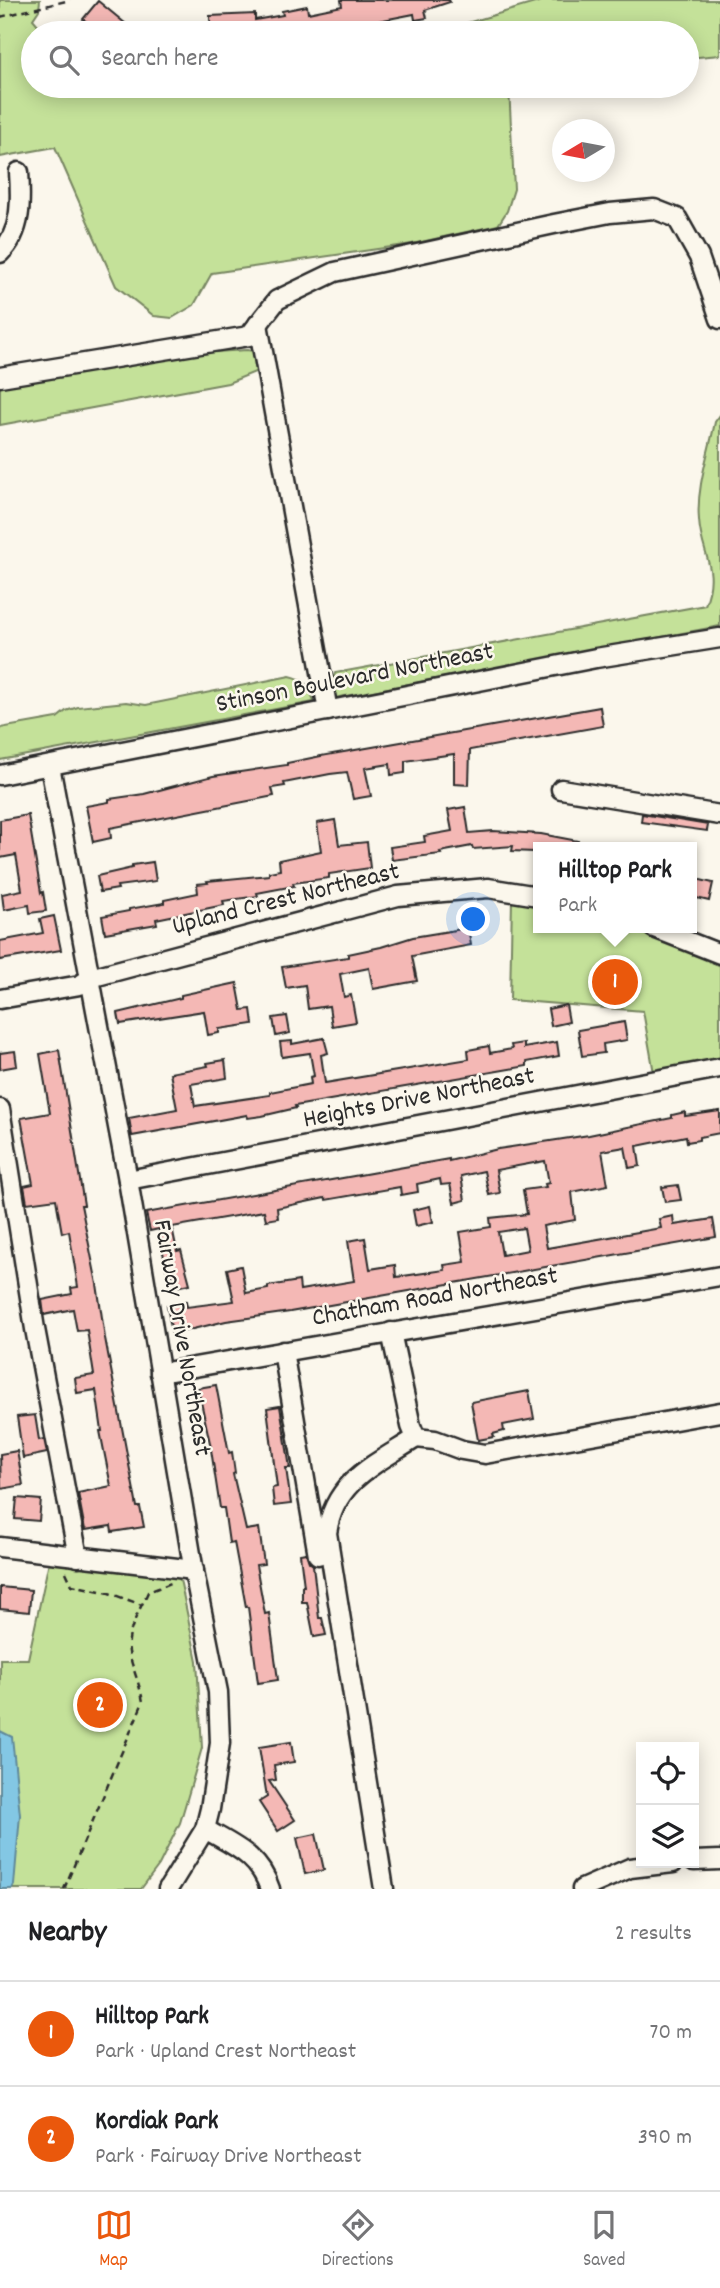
<!DOCTYPE html>
<meta charset="utf-8">
<style>
:root{--surface:#fff;--page:#f6f6f6;--text:#202124;--muted:#757577;--line:#e0e0e0;--accent:#ea580c}
body{margin:0;font-family:Dekko,sans-serif;background:var(--page);color:var(--text)}
.controls{position:absolute;right:21px;bottom:21px;display:grid;overflow:hidden;border-radius:0px;box-shadow:0 4px 18px #0003}
.controls button{width:63px;height:63px;display:grid;place-items:center;padding:0;border:0;border-bottom:2px solid var(--line);background:var(--surface);color:var(--text);font:35px sans-serif}
.compass{position:absolute;left:552px;top:119px;width:63px;height:63px;border-radius:50%;background:var(--surface);box-shadow:0 4px 18px #0003;rotate:260deg}
.you{position:absolute;left:474px;top:920px;width:24px;height:24px;margin:-18px;border:5px solid #fff;border-radius:50%;background:#1a73e8;box-shadow:0 0 0 10px #1a73e833}
.badge{display:grid;place-items:center;width:46px;height:46px;border-radius:50%;background:var(--accent);color:#fff;font-size:23px;font-weight:700}
.pin{position:absolute;translate:-50% -50%;border:4px solid #fff;box-shadow:0 2px 7px #0006}
.popup{position:absolute;left:533px;top:842px;width:164px;height:91px;box-sizing:border-box;display:grid;place-content:center;border-radius:0px;background:var(--surface);filter:drop-shadow(0 2px 5px #0005);font-size:23px;white-space:nowrap;color:var(--muted)}
.popup b{font-size:26px;color:var(--text)}
.popup::after{content:'';position:absolute;left:50%;top:100%;margin-left:-14px;border:14px solid transparent;border-top-color:var(--surface)}
.list{margin:0;padding:0;list-style:none}
h2{display:flex;justify-content:space-between;align-items:center;height:91px;margin:0;padding:0 28px;font-size:30px}
h2 small{font-size:23px;font-weight:400;color:var(--muted)}
.list li{display:grid;grid-template-columns:46px 1fr auto;gap:21px;align-items:center;box-sizing:border-box;height:105px;padding:0 28px;border-top:2px solid var(--line)}
.list b{display:block;font-size:26px;white-space:nowrap}
.list p{margin:0;font-size:23px;white-space:nowrap;color:var(--muted)}
.list em{font-size:23px;font-style:normal;color:var(--muted)}
.icon{flex:none;width:38px;height:38px;fill:none;stroke:currentColor;stroke-width:2;stroke-linecap:round;stroke-linejoin:round}
.map{position:relative;flex:none;width:720px;height:1889px;overflow:hidden}
.search{position:absolute;background:var(--surface);box-shadow:0 4px 18px #0003;left:21px;right:21px;top:21px;height:77px;display:flex;align-items:center;gap:18px;box-sizing:border-box;padding:0 24px;border-radius:38px;color:var(--muted);font-size:26px}
.sheet{height:301px;background:var(--surface)}
nav{display:flex;justify-content:space-around;align-items:center;box-sizing:border-box;height:98px;border-top:2px solid var(--line);background:var(--surface);font-size:19px;color:var(--muted)}
nav a{display:grid;justify-items:center;gap:4px}
nav .on{color:var(--accent)}
.map>svg:first-child{display:block}
.green{fill:#c4e199;stroke:#788662;stroke-width:2}
.water{fill:#83c7e4;stroke:#60899a;stroke-width:2}
.building{fill:#f4b8b5;stroke:#2b2b2b;stroke-width:2;fill-rule:evenodd}
.lines{fill:none;stroke-linecap:round;stroke-linejoin:round}
.minor-casing{stroke:#2b2b2b;stroke-width:23}
.path{stroke:#2b2b2b;stroke-width:2.5;stroke-dasharray:7 5;stroke-linecap:butt}
.minor{stroke:#fbf7ec;stroke-width:18}
.labels{text-anchor:middle;dominant-baseline:central;stroke-width:5;stroke-linejoin:round;paint-order:stroke}
.street-label{font-size:26px;fill:#2b2b2b;stroke:#fbf7ec}
</style>
<div class="map">
<svg width="720" height="1889" viewBox="0 0 720 1889">
<rect width="100%" height="100%" fill="#fbf7ec"/>
<filter id="ink" filterUnits="userSpaceOnUse"><feTurbulence type="fractalNoise" baseFrequency=".0143" numOctaves="2"/><feDisplacementMap in="SourceGraphic" scale="14" xChannelSelector="R" yChannelSelector="G"/><feConvolveMatrix kernelMatrix="1 2 1 2 8 2 1 2 1" color-interpolation-filters="sRGB"/></filter>
<g filter="url(#ink)">
<g class="green">
<path d="M0,0H40L39,10L33,19L45,33H33V86H122L189,92H240L276,86H509L514,189L507,211L498,225L412,244L212,273L194,305L172,318L154,316L116,286L55,147L0,157Z"/>
<path d="M545,0H720V55L687,58V33H433Z"/>
<path d="M247,350L253,351L260,370L228,383L0,425V383L166,355Z"/>
<path d="M720,415V626L335,698L333,680L335,673L705,605C720,568 701,555 699,520C696,488 709,452 715,422Z"/>
<path d="M290,676C305,679 310,687 314,702L0,760V728L57,718L66,711L78,707L126,702L146,705Z"/>
<path d="M512,899L538,903V928H629L720,963V1060L654,1073L643,1011L510,1000Z"/>
<path d="M49,1561L178,1574L181,1584L197,1661L202,1748L180,1823L159,1865L141,1889H0V1659H28Z"/>
</g>
<path class="water" d="M0,1731L12,1737L20,1815L14,1885L12,1889H0Z"/>
<g class="building">
<path d="M341,0H449L450,2L425,10L427,18L415,20L414,14L373,22L374,28L347,33H270L269,29L246,30V33H211L210,16L255,14V20L283,15L282,11L307,6L308,13L342,6Z"/>
<path d="M98,1L137,33H101L83,19Z"/>
<path d="M600,707L603,726L470,750L469,785L454,784V754L405,761V773L391,775L390,764L365,768L371,796L353,799L347,772L330,774L284,783L285,786L272,788L274,796L110,828L111,838L93,842L86,806L109,802V799L144,794L213,776L287,765V763L321,756Z"/>
<path d="M465,807L469,833L493,831L541,834L578,841L577,847H535L534,852L512,851L513,846L473,849L472,846L440,852L441,854L392,860L390,847L425,842L424,836L452,831L448,810Z"/>
<path d="M642,814L708,825L707,831L641,822Z"/>
<path d="M28,815L41,893L43,892L46,911L30,913L29,905L4,910L2,894L22,890L16,855L0,858V820Z"/>
<path d="M335,820L339,845L367,842L370,868L329,874V878L293,883L294,886L257,893L258,896L223,901L224,905L156,919L157,924L105,933L102,916L129,911V909L164,903V900L198,893L197,884L208,883L207,881L269,875V872L280,870L279,860L321,851L317,823Z"/>
<path d="M153,862L156,881L117,886L118,889L100,892L97,876L132,868V865Z"/>
<path d="M692,878L713,883L709,901L692,897Z"/>
<path d="M54,916L61,950L0,960V941L43,933L40,919Z"/>
<path d="M468,928L471,945L412,956L417,981L373,989L369,968L340,974L344,997L351,995L356,1022L332,1026L329,1006L308,1009L305,985L286,988L282,967L348,957V954L381,947L413,937Z"/>
<path d="M237,983L242,1010L251,1009L253,1024L219,1029V1033L208,1035L204,1011L120,1024L118,1013L181,998V995Z"/>
<path d="M566,1005L569,1022L551,1026L548,1009Z"/>
<path d="M287,1016L290,1033L276,1036L273,1018Z"/>
<path d="M624,1022L627,1040L603,1044L604,1053L582,1056L578,1030Z"/>
<path d="M324,1038L328,1053L321,1055L325,1083L469,1059L468,1050L489,1046L490,1053L512,1049L511,1045L524,1043V1048L557,1042L559,1056L527,1062V1066L295,1106L296,1108L262,1116L248,1118L247,1115L132,1136L129,1118L177,1109L170,1073L208,1066L207,1063L225,1060L227,1078L191,1084L195,1106L270,1095V1092L311,1084L310,1077L314,1076L310,1053L282,1057L280,1042L292,1041V1044Z"/>
<path d="M59,1050L84,1205H81L97,1284L105,1338L137,1507H140L144,1527L112,1532L111,1526L85,1530L78,1493L111,1486L100,1431H102L96,1390L77,1393L75,1378L94,1375L87,1330L77,1331L73,1309L44,1315L42,1300L72,1294L71,1288L78,1287L69,1231L62,1233L56,1199L27,1203L24,1186L33,1184L21,1118L50,1113L40,1054Z"/>
<path d="M15,1051L17,1066L0,1069V1053Z"/>
<path d="M720,1111V1133L699,1137V1140L687,1142L686,1136L637,1146L640,1166L629,1168L625,1147L602,1151L608,1185L572,1192L575,1220L543,1226L547,1248L661,1228L659,1219L673,1216L674,1225L713,1219L716,1237L290,1312L226,1321L172,1334L167,1305L186,1301L187,1307L234,1301L227,1269L241,1266L246,1293L268,1289V1286L299,1281L300,1290L354,1281L348,1241L365,1238L370,1269L395,1265L396,1277L445,1270L444,1265L465,1262L460,1232L491,1227L490,1218L527,1214L523,1190L546,1187L545,1184L549,1183L545,1161L496,1170L500,1193L489,1195L484,1171L461,1176L465,1200L454,1203L450,1184L441,1185L440,1179L417,1184L418,1192L401,1195L400,1187L326,1200L325,1198L277,1208L278,1218L266,1220L264,1211L172,1227L177,1251L181,1250L190,1284L175,1287L172,1268L166,1269L159,1229L150,1231L146,1213L449,1159V1161L498,1149L589,1135L672,1118V1115L685,1112V1116ZM524,1228L528,1250L502,1255L498,1232Z"/>
<path d="M678,1185L681,1200L665,1202L662,1187Z"/>
<path d="M430,1206L433,1222L416,1226L413,1210Z"/>
<path d="M216,1385L229,1453L232,1452L235,1473L233,1474L246,1530L259,1528L264,1564L256,1565L265,1614L269,1613L278,1680L258,1683L248,1607H246L234,1542L229,1543L224,1508H220L210,1443L198,1388Z"/>
<path d="M529,1391L534,1419L503,1425L504,1431L493,1434L494,1437L478,1440L471,1402Z"/>
<path d="M280,1406L290,1468H286L291,1504L274,1506L272,1488L277,1487L267,1408Z"/>
<path d="M35,1415L39,1440L44,1439L47,1453L23,1458L17,1417Z"/>
<path d="M17,1451L23,1485L1,1489L0,1454Z"/>
<path d="M17,1498L41,1500L39,1521L15,1519Z"/>
<path d="M306,1553L309,1562L313,1565L319,1618H322L326,1635L314,1637L307,1602H302V1586H304L300,1554Z"/>
<path d="M0,1587L31,1590L29,1612L0,1609Z"/>
<path d="M291,1742L294,1762L274,1765L276,1780L269,1781L295,1820L278,1831L259,1802L267,1797L259,1747Z"/>
<path d="M316,1834L324,1870L305,1874L297,1838Z"/>
</g>
<g class="lines">
<defs>
<g id="minor">
<path d="M0,253C22,232 21,201 19,172"/>
<path d="M258,324L328,711"/>
<path d="M0,377L249,336L277,300L335,272L554,224L610,213L654,209L677,218L699,257L720,319"/>
<path d="M50,766L128,1180L194,1572L218,1692L220,1743L210,1809L205,1829L168,1889"/>
<path d="M0,775L596,658L720,638"/>
<path d="M561,789L720,815"/>
<path d="M654,928L720,954"/>
<path d="M0,999L80,985L90,978L398,896L488,888L538,896"/>
<path d="M0,1109L35,1329L78,1557"/>
<path d="M128,1180L720,1068"/>
<path d="M391,1332L411,1426L416,1438L435,1440L462,1450L485,1454L720,1412"/>
<path d="M283,1351L318,1555"/>
<path d="M160,1373L720,1276"/>
<path d="M0,1547L194,1570"/>
<path d="M205,1829C234,1846 259,1855 270,1889"/>
<path d="M694,1861L720,1860"/>
<path d="M384,1889L327,1533C334,1481 376,1464 416,1438"/>
<path d="M582,1889L630,1868L673,1863"/>
</g>
</defs>
<use href="#minor" class="minor-casing"/>
<g class="path">
<path d="M0,17L70,0"/>
<path d="M66,1572L72,1585L109,1593L142,1605"/>
<path d="M64,1889L143,1702C140,1684 132,1668 129,1652C126,1631 140,1610 148,1592L171,1583"/>
</g>
<use href="#minor" class="minor"/>
</g>
</g>
<g class="labels">
<g class="street-label">
<text transform="translate(355 679) rotate(-11)">Stinson Boulevard Northeast</text>
<text transform="translate(286 900) rotate(-14)">Upland Crest Northeast</text>
<text transform="translate(419 1099) rotate(-11)">Heights Drive Northeast</text>
<text transform="translate(435 1298) rotate(-10)">Chatham Road Northeast</text>
<text transform="translate(181 1338) rotate(80)">Fairway Drive Northeast</text>
</g>
</g>
</svg>
<div class="controls">
<button><svg class="icon" aria-label="locate" viewBox="0 0 24 24"><circle cx="12" cy="12" r="6"/><path d="M12 2v4M12 18v4M2 12h4M18 12h4"/></svg></button>
<button><svg class="icon" aria-label="layers" viewBox="0 0 24 24"><path d="M12 4l9 5-9 5-9-5zM3 14l9 5 9-5"/></svg></button>
</div>
<svg class="compass" viewBox="-18 -18 36 36"><path d="M0-13l5 13h-10z" fill="#e53935"/><path d="M0 13l5-13h-10z" fill="#757577"/></svg>
<div class="you"></div>
<div class="pin badge" style="left:615px;top:982px">1</div>
<div class="popup"><b>Hilltop Park</b>Park</div>
<div class="pin badge" style="left:100px;top:1705px">2</div>
<div class="search"><svg class="icon" aria-label="search" viewBox="0 0 24 24"><circle cx="10" cy="10" r="6"/><path d="M15 15l6 6"/></svg>Search here</div>
</div>
<section class="sheet">
<h2>Nearby<small>2 results</small></h2>
<ul class="list">
<li><span class="badge">1</span><div><b>Hilltop Park</b><p>Park · Upland Crest Northeast</p></div><em>70 m</em></li>
<li><span class="badge">2</span><div><b>Kordiak Park</b><p>Park · Fairway Drive Northeast</p></div><em>390 m</em></li>
</ul>
</section>
<nav>
<a class="on"><svg class="icon" aria-label="map" viewBox="0 0 24 24"><path d="M3 6l6-2 6 2 6-2v14l-6 2-6-2-6 2zM9 4v14M15 6v14"/></svg>Map</a>
<a><svg class="icon" aria-label="directions" viewBox="0 0 24 24"><path d="M12 3l9 9-9 9-9-9zM9 14v-3h6M13 9l2 2-2 2"/></svg>Directions</a>
<a><svg class="icon" aria-label="saved" viewBox="0 0 24 24"><path d="M7 4h10v16l-5-4-5 4z"/></svg>Saved</a>
</nav>
